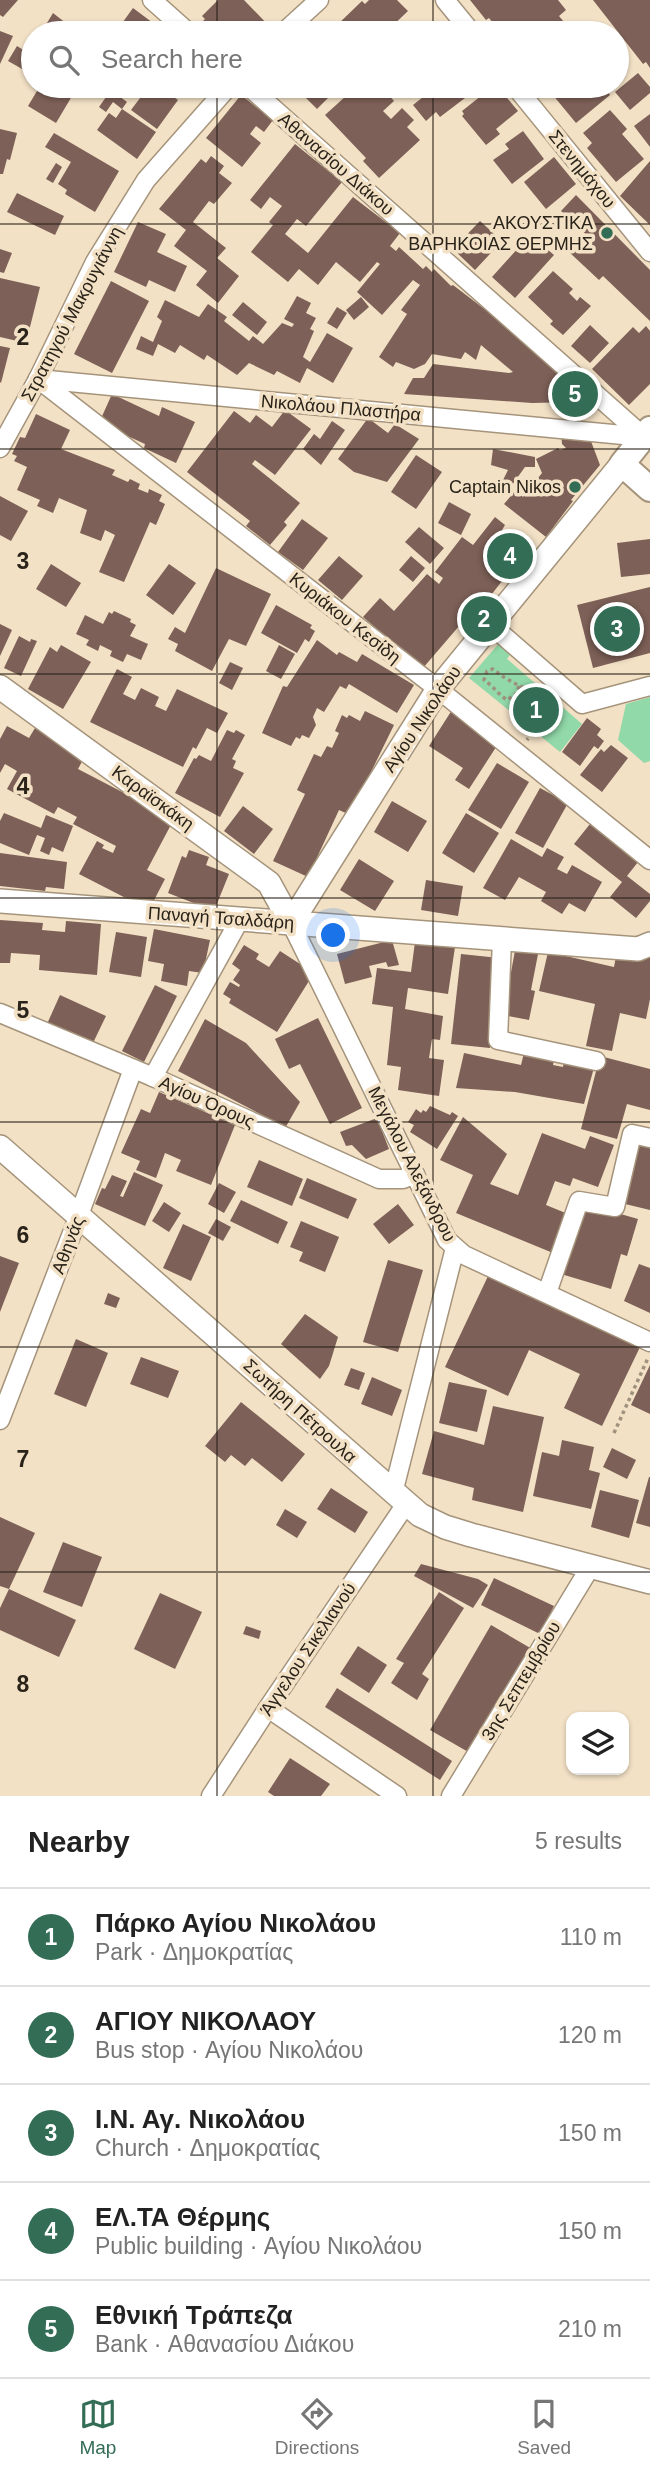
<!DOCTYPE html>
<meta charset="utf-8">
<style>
:root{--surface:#fff;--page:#f6f6f6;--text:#222;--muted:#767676;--line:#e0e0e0;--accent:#336d56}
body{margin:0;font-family:Arial,sans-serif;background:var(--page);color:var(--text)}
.controls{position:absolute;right:21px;bottom:21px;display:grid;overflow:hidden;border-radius:14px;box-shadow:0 2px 5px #0004}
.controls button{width:63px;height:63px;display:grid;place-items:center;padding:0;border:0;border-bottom:2px solid var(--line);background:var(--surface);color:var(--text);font:35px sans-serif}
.you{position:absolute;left:334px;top:936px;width:24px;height:24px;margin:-18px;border:5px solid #fff;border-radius:50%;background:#1a73e8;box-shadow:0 0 0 10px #1a73e833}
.badge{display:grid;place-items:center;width:46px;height:46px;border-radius:50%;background:var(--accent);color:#fff;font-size:23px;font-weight:700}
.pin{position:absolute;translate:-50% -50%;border:4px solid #fff;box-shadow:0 2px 7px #0006}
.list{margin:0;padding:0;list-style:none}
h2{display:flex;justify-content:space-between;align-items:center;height:91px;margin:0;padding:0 28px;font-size:30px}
h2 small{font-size:23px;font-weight:400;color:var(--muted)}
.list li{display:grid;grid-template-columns:46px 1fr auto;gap:21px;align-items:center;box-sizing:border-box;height:98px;padding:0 28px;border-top:2px solid var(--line)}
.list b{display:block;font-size:26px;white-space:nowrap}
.list p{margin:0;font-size:23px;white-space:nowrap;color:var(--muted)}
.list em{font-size:23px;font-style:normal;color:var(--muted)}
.icon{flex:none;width:38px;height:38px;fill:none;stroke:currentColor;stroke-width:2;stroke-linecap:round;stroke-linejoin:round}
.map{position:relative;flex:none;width:650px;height:1796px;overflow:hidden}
.search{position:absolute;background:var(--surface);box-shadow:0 2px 5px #0004;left:21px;right:21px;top:21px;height:77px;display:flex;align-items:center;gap:18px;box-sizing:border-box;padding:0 24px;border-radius:38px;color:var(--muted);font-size:26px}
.sheet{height:581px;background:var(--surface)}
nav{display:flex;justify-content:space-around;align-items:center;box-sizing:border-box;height:98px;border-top:2px solid var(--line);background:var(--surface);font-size:19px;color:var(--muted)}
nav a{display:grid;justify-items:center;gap:4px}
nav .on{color:var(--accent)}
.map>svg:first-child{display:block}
.green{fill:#91d9a9}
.building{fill:#7d6057}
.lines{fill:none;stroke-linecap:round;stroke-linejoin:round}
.minor-casing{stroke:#a5947b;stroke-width:21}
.tertiary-casing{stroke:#a5947b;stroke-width:26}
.secondary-casing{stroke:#a5947b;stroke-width:28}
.path{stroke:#9e917d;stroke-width:3.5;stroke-dasharray:3.5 3.5;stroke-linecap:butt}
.minor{stroke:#fff;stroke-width:18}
.tertiary{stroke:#fff;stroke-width:23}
.secondary{stroke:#fff;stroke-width:24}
.grid{fill:none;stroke:#2a2319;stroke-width:2;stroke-opacity:0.55}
.poi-dot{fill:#336d56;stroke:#f3e1c6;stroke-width:2.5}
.labels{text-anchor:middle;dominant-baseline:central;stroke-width:7;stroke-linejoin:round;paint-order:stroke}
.street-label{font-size:18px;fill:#2a2319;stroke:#f3e1c6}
.poi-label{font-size:18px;fill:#2a2319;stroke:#f3e1c6;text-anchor:end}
.grid-label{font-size:23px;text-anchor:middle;font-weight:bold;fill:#2a2319;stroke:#f3e1c6;stroke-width:7;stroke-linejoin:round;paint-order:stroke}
</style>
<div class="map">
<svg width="650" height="1796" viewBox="0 0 650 1796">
<rect width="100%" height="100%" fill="#f3e1c6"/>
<g class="green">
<path d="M500,642L512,652L507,659L582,724L560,752L469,678Z"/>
<path d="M650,697V761L644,763L618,740L626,704Z"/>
</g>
<g class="building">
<path d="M0,0H18L3,17L0,15Z"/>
<path d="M218,0H244L272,29L268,33H219L215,29L211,33L201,23L205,19L202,16Z"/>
<path d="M369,0H397L408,11L385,33H335L338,30L335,27L362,1L365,4Z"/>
<path d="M470,0H558L566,10L559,16L573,33H501L489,18L486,20Z"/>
<path d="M593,0H650V68L646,62L643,64Z"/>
<path d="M133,8L161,29L158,33H115Z"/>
<path d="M53,13L76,31L75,33H47L48,30L44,28Z"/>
<path d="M0,31L13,36L0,64Z"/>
<path d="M17,46L33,56V69L31,74L8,61Z"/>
<path d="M638,73L650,87V93L630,110L615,92Z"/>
<path d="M40,86H78L56,123L28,106Z"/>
<path d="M149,86H158L178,100L157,129L131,110Z"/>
<path d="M179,86H209L200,95L193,89L188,94Z"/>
<path d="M302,86H338L339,87L317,109L300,92L304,88Z"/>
<path d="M357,86H368L377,95L384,89L394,101L383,111L391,119L402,108L414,120L407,127L420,140L379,178L363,161L366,158L325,115Z"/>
<path d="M414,86H474L463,95L465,98L440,117L436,112L426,121L413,105L423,97Z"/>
<path d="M550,86H603L610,95L576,123L547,88Z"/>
<path d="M498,87L518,111L496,129L500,134L486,145L462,116L464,114L462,111L491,88L493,91Z"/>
<path d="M111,90L127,102L122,109L156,132L137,159L97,130L109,113L116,118L122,109L113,102L106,112L99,107Z"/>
<path d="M241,95L273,120L264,132L256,126L250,134L261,143L242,167L206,138Z"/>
<path d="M610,110L627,129L622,134L644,159L616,182L587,148L592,143L583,133Z"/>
<path d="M650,114V147L634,126Z"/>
<path d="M0,129L17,133L10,160L7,159L3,174H0Z"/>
<path d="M523,131L544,159L512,184L493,160L509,149L505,144Z"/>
<path d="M54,133L119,171L95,212L65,194L67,190L58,184L71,162L45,147Z"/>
<path d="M295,144L342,182L306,226L297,219L285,234L308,253L353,197L400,233L390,246L396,251L399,247L423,269L426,266L432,272L434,269L451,286L453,285L483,308L485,305L583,387L574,402L532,403L404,394L413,378H424L433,364L509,373L513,372L481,345L476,360L465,352L461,359L432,354L425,364L414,369L396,362L393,367L379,357L407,314L401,310L420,285L413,280L382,315L357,292L380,264L377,262L360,282L336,262L318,285L299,269L288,282L251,252L273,225L269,222L282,206L270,197L261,209L250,200Z"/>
<path d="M211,156L224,166L219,173L232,183L214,204L209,201L193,222L226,248L217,258L239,276L218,303L196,285L207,271L174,246L186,230L159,209L201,159L206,163Z"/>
<path d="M554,157L576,184L546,209L524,182Z"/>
<path d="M650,161V225L620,196Z"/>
<path d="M56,163L62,167L53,183L46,179Z"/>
<path d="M17,193L64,216L55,235L7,212Z"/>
<path d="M576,195L650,270V321L603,276L599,280L569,252L579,242L584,246L591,239L561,211Z"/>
<path d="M480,221L502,241L475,270L453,249Z"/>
<path d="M138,222L166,234L157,252L187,266L175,292L149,280L146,287L114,272Z"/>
<path d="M535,239L554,255L515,298L492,277L520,246L525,250Z"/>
<path d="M0,249L12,253L4,273L0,272Z"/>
<path d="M553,271L573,289L569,293L577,301L580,297L591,306L563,335L550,324L553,321L528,297Z"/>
<path d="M0,278L40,287L26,343L0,337Z"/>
<path d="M111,281L149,301L112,373L74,354Z"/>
<path d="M297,296L311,303L306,313L316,318L310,329L314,331L303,357L310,362L327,333L353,348L333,383L307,368L300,383L277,371L274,375L249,363L237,375L207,355L204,360L180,345L175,353L158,344L153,356L136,349L141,336L153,342L162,321L157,317L165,300L199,317L208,304L227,317L224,321L249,341L253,336L263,344L282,323L292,327L294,324L284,319Z"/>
<path d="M361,297L369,307L354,320L346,310Z"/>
<path d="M243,302L267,322L257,335L232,315Z"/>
<path d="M337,307L347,313L337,329L327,323Z"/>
<path d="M590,325L609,343L590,363L571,346Z"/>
<path d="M646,326L650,331V384L629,405L592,369L633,327L639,333Z"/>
<path d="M0,346L10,348L1,383L0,382Z"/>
<path d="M112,394L159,416L162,407L195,422L176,463L144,448L145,444L99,423Z"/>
<path d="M285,410L311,429L275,475L255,460L252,464L300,503L284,522L287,525L270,545L246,526L250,521L187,472L234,411L250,423L256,415L272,427Z"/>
<path d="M36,414L70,430L61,449L115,470L112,475L128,482L130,479L140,484L138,489L148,493L149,489L162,495L159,501L165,504L156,525L150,522L124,582L99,572L115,535L105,530L101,541L80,533L87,510L59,498L53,513L37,506L40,500L17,490L27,467L14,461L17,456L12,454L20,437L25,438Z"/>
<path d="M368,418L388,433L395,424L419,439L387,482L354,472L338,459Z"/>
<path d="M332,421L345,430L321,465L303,449L314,434L320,439Z"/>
<path d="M561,433L589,436L600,465L571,500L573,501L546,537L504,504L515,491L523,497L542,473L536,459L558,448L560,450L566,448L562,444Z"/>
<path d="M493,449L535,457V467H525L512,485L502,482L508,470L491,465Z"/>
<path d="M416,455L442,472L416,509L391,492Z"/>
<path d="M0,496L28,511L11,541L0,535Z"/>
<path d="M449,502L471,514L461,535L438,523Z"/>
<path d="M495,517L505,525L502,530L527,549L481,608L478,604L423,668L363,617L380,598L394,611L427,574L439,584L443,578L435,572L462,537L473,545Z"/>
<path d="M302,519L328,538L303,570L278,552Z"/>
<path d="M419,527L444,548L430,564L405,542Z"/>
<path d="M650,539V574L621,577L617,543Z"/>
<path d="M339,556L363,576L342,600L318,580Z"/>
<path d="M411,556L425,568L413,582L399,570Z"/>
<path d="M51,564L81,583L66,607L36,589Z"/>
<path d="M169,564L196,583L173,615L146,595Z"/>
<path d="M216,568L271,594L246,646L229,639L212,671L175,651L178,644L168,639L175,627L185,633Z"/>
<path d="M650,587V653L593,668L577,605Z"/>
<path d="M276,605L312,625L310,628L315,631L309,642L305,639L297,653L261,633Z"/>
<path d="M114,611L131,619L130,622L136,625L130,636L148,644L141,660L127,654L123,662L110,656L112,651L100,645L98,651L86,645L89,640L76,634L85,615L103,624L109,612L112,614Z"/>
<path d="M0,624L12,630L0,656Z"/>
<path d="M19,636L30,642L31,639L37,641L21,676L4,668Z"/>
<path d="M317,640L337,655L339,652L357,662L362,654L414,685L397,713L349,684L346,689L340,686L324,712L317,708L313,717L316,725L309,738L302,735L300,739L296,737L291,746L262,733L283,686L287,687Z"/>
<path d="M61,645L91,662L63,709L28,689L50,647L57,652Z"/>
<path d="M279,645L295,654L281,679L266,671Z"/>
<path d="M230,662L243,668L232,690L219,683Z"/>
<path d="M117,669L132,677L123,694L135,700L141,688L159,697L155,706L166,711L177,689L228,713L217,733L207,728L196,749L193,747L183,767L90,722Z"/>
<path d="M452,710L500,741L469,789L455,780L463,768L429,746Z"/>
<path d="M365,711L394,725L350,815L339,810L308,877L273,861L305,794L297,790L314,754L321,757L327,746L332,748L339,733L335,731L342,715L347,718L349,715L360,721Z"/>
<path d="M587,718L601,729L597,735L604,741L598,749L594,746L580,766L562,752Z"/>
<path d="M7,726L29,738L35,728L86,754L78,769L174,819L147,870L165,879L149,910L79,874L97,841L104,845L102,848L113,853L116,846L73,824L77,817L58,807L54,814L7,789L17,771L5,764L0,773V739Z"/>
<path d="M227,730L234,733L236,730L245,735L232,759L236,761L233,768L244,773L220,817L175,793L194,758L196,759L199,755L211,761Z"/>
<path d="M611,745L628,758L602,792L580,775L601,749L604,752Z"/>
<path d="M497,763L529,782L501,829L468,810Z"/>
<path d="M540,788L568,803L543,848L515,833Z"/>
<path d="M392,801L427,821L408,852L374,832Z"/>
<path d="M243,806L273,829L254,854L224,831Z"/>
<path d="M4,813L41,828L46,815L73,826L63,852L52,847L49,855L40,851L45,838L37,835L29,855L0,843V821Z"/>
<path d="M466,813L499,833L474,873L442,853Z"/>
<path d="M594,819L642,857L627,876L650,894V901L636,918L610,897L622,882L574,844Z"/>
<path d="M511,839L542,857L547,848L564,857L557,869L567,874L572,865L602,882L585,912L569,903L562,914L541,901L546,892L519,877L505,900L483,888Z"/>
<path d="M189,850L209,857L206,865L229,874L214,911L168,893L182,856L186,858Z"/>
<path d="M0,853L67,862L64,889L46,887L45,891L0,886Z"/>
<path d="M359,859L394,881L375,911L340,890Z"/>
<path d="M426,880L463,886L458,916L421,910Z"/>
<path d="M0,920L43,923L42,930L65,932L66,921L101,924L97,975L39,970L40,955L11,953L10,963H0Z"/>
<path d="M154,929L210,940L203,973L189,971L187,986L161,981L164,964L148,961Z"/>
<path d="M116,932L147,937L141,977L109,972Z"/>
<path d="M392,940L399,965L388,967L386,962L369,966L372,977L345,984L337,954Z"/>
<path d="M517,940L540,944L531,990L535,991L529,1020L503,1015Z"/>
<path d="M415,942L455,947L448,994L408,988L405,1009L443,1016L440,1040L432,1039L429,1058L444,1060L439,1096L398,1090L401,1067L387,1065L393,1007L372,1004L377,968L411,972Z"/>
<path d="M244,945L259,954L256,959L269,967L280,951L314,973L277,1032L229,1003L231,999L223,994L230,982L239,987L240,985L233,980L240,970L232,964Z"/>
<path d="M617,951L650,958V999L646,1019L620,1013L612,1051L586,1046L595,1004L539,991L548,952L614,967Z"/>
<path d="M461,954L499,958L490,1048L451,1044Z"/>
<path d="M155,985L177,996L144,1062L122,1051Z"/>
<path d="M60,995L106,1016L92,1045L47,1024Z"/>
<path d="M318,1018L362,1108L330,1124L300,1064L289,1069L275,1039Z"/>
<path d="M205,1019L246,1043L300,1102L284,1130L266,1117L178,1071Z"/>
<path d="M525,1049L555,1056L553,1065L563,1067L564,1061L595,1064L584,1104L515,1092L456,1088L464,1053L521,1065Z"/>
<path d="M600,1056L650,1069V1110L627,1104L617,1139L581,1129Z"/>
<path d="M159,1092L235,1125L211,1185L176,1171L181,1160L165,1153L156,1178L136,1170L140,1161L121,1153L141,1109L150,1113Z"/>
<path d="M430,1106L450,1115L452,1112L458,1116L437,1149L410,1132L414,1125L408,1122L416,1109L421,1113L423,1110L426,1112Z"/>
<path d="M463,1117L507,1154L490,1184L518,1195L542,1133L585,1149L590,1136L614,1145L598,1187L573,1178L570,1186L555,1181L546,1205L568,1214L553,1253L456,1213L473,1175L440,1160Z"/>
<path d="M377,1118L389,1149L366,1159L352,1145L346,1146L340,1132Z"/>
<path d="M636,1141L650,1144V1210L621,1203Z"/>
<path d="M259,1160L303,1179L292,1206L247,1187Z"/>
<path d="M134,1172L163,1185L145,1226L95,1204L102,1188L105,1189L112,1175L127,1181L120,1196L123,1197Z"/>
<path d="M307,1178L357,1199L348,1219L299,1198Z"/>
<path d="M219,1183L236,1192L224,1213L208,1204Z"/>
<path d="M241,1200L288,1222L278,1244L230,1221Z"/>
<path d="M164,1202L181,1213L169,1232L152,1221Z"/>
<path d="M582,1203L638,1219L627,1256L621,1254L611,1289L561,1274Z"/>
<path d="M398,1204L414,1225L389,1244L373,1224Z"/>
<path d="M216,1219L231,1227L223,1241L208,1233Z"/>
<path d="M301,1221L339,1237L325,1272L299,1261L303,1252L290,1247Z"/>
<path d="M183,1224L211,1237L191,1281L163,1268Z"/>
<path d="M0,1256L19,1263L0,1312Z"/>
<path d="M388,1260L423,1270L398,1352L363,1342Z"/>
<path d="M639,1264L650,1268V1313L624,1301Z"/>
<path d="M489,1274L641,1345L602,1426L564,1408L580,1374L529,1350L508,1396L445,1367Z"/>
<path d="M108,1293L120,1298L116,1308L104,1304Z"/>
<path d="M305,1314L338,1337L329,1366L320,1379L281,1344Z"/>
<path d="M76,1339L108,1353L86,1407L54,1394Z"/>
<path d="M141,1357L179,1371L168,1398L130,1384Z"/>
<path d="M650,1365V1414L631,1405Z"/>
<path d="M351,1368L365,1373L359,1390L344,1385Z"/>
<path d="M372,1377L402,1390L392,1416L361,1404Z"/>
<path d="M449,1382L487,1390L477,1432L439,1423Z"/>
<path d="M241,1402L305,1454L282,1482L252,1458L245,1466L231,1455L225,1462L205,1446Z"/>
<path d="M493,1406L544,1417L523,1512L472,1500L474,1488L422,1474L434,1431L484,1445Z"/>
<path d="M562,1440L594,1447L589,1470L600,1473L591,1509L533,1496L542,1452L559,1456Z"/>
<path d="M612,1448L636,1460L627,1479L603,1467Z"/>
<path d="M649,1477H650V1527L636,1523Z"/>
<path d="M331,1488L368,1512L355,1533L317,1509Z"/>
<path d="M600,1490L639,1500L629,1538L591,1527Z"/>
<path d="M285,1509L307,1522L297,1538L276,1525Z"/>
<path d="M0,1517L35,1533L9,1589L0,1586Z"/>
<path d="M63,1542L102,1557L82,1607L43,1592Z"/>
<path d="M421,1564L478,1579L488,1585L473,1608L414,1576Z"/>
<path d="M494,1578L554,1606L540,1634L481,1605Z"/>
<path d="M9,1589L76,1620L59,1657L0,1630V1608Z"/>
<path d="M439,1592L464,1608L422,1674L429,1679L417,1700L391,1683L404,1663L396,1659Z"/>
<path d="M160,1593L202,1612L175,1669L134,1649Z"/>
<path d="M491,1625L532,1649L470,1753L430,1730Z"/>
<path d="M246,1626L261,1631L259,1639L243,1634Z"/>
<path d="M358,1646L387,1665L369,1693L340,1674Z"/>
<path d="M337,1688L452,1761L440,1780L325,1707Z"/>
<path d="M290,1758L330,1784L321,1796H274L268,1792Z"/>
</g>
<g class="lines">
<defs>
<g id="minor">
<path d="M152,0L189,33"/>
<path d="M445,0L472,33"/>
<path d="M283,33L319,0"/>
<path d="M248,86L644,437"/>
<path d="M515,86L650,252"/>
<path d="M38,379L438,689L650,860"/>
<path d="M38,379L644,437"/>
<path d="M0,448L38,379L95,262L146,180L229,86"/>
<path d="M491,625L582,704L650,686"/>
<path d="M291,923L447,1240L464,1255L650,1342"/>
<path d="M502,939L498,1040L596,1061"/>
<path d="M0,1013L153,1077L379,1179H403L415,1174"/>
<path d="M153,1077L240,919"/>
<path d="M547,1293L579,1201L615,1207L632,1134L650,1138"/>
<path d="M0,1420L79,1215L133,1069"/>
<path d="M393,1493L455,1248"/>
<path d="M268,1708L397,1796"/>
<path d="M211,1796L268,1708L406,1504"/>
<path d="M451,1796L591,1566"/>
</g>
<g id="tertiary">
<path d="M0,687L269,883L291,923L438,689L622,464"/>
<path d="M0,901L638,949L650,944"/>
<path d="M0,1147L420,1515L445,1527L471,1535L650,1582"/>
</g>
<path id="secondary" d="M650,429L622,464L650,489"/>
</defs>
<use href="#minor" class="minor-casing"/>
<use href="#tertiary" class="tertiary-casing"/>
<use href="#secondary" class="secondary-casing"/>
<g class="path">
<path d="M519,686L516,694L507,700C498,694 493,686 484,680L487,671L493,669C500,675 508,680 516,684C530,691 552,698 543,718C540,725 532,733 527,740"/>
<path d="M614,1433L648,1358"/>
</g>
<use href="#minor" class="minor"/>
<use href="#tertiary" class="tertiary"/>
<use href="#secondary" class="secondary"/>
</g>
<path class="grid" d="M217,0V33M433,0V33M217,86V1796M433,86V1796M0,224H650M0,449H650M0,674H650M0,898H650M0,1122H650M0,1347H650M0,1572H650"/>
<g class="poi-dot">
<circle cx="607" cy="233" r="7"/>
<circle cx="575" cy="487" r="7"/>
</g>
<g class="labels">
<g class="street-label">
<text transform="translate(336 164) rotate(41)">Αθανασίου Διάκου</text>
<text transform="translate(582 169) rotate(51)">Στενημάχου</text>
<text transform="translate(72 314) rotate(-62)">Στρατηγού Μακρυγιάννη</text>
<text transform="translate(341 408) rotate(5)">Νικολάου Πλαστήρα</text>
<text transform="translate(345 618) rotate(38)">Κυριάκου Κεσίδη</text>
<text transform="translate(422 719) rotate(-56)">Αγίου Νικολάου</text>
<text transform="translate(153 798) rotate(36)">Καραϊσκάκη</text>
<text transform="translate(221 918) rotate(4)">Παναγή Τσαλδάρη</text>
<text transform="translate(207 1102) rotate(24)">Αγίου Όρους</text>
<text transform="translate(412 1164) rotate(63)">Μεγάλου Αλεξάνδρου</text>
<text transform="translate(68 1245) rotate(-69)">Αθηνάς</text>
<text transform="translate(300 1411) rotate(42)">Σωτήρη Πέτρουλα</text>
<text transform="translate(308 1649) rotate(-56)">Άγγελου Σικελιανού</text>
<text transform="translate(521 1681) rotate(-59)">3ης Σεπτεμβρίου</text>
</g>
<g class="poi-label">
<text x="593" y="223">ΑΚΟΥΣΤΙΚΑ<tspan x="593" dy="21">ΒΑΡΗΚΟΙΑΣ ΘΕΡΜΗΣ</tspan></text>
<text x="561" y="487">Captain Nikos</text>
</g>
</g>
<g class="grid-label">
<text x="23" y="345">2</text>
<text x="23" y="569">3</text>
<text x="23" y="794">4</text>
<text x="23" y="1018">5</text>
<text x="23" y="1243">6</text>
<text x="23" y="1467">7</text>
<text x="23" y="1692">8</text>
</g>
</svg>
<div class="controls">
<button><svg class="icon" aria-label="layers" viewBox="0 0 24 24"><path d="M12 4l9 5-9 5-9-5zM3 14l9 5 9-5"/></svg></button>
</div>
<div class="you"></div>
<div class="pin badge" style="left:536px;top:710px">1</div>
<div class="pin badge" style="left:484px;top:619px">2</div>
<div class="pin badge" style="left:617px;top:629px">3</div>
<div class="pin badge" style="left:510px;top:556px">4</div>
<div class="pin badge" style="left:575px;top:394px">5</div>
<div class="search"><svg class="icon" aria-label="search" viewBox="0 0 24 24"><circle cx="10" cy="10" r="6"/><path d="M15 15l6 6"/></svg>Search here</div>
</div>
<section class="sheet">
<h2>Nearby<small>5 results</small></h2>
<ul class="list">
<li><span class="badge">1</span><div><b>Πάρκο Αγίου Νικολάου</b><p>Park · Δημοκρατίας</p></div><em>110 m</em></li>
<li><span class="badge">2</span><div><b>ΑΓΙΟΥ ΝΙΚΟΛΑΟΥ</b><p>Bus stop · Αγίου Νικολάου</p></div><em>120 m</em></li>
<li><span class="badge">3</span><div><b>Ι.Ν. Αγ. Νικολάου</b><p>Church · Δημοκρατίας</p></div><em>150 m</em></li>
<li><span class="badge">4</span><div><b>ΕΛ.ΤΑ Θέρμης</b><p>Public building · Αγίου Νικολάου</p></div><em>150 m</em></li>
<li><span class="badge">5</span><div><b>Εθνική Τράπεζα</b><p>Bank · Αθανασίου Διάκου</p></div><em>210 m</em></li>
</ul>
</section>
<nav>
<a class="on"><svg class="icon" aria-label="map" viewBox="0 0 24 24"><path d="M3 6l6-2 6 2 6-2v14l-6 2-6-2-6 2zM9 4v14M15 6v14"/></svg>Map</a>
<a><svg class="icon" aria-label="directions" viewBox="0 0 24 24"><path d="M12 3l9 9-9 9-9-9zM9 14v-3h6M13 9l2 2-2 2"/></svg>Directions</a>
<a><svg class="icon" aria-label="saved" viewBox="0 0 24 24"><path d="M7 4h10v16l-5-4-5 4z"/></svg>Saved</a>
</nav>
